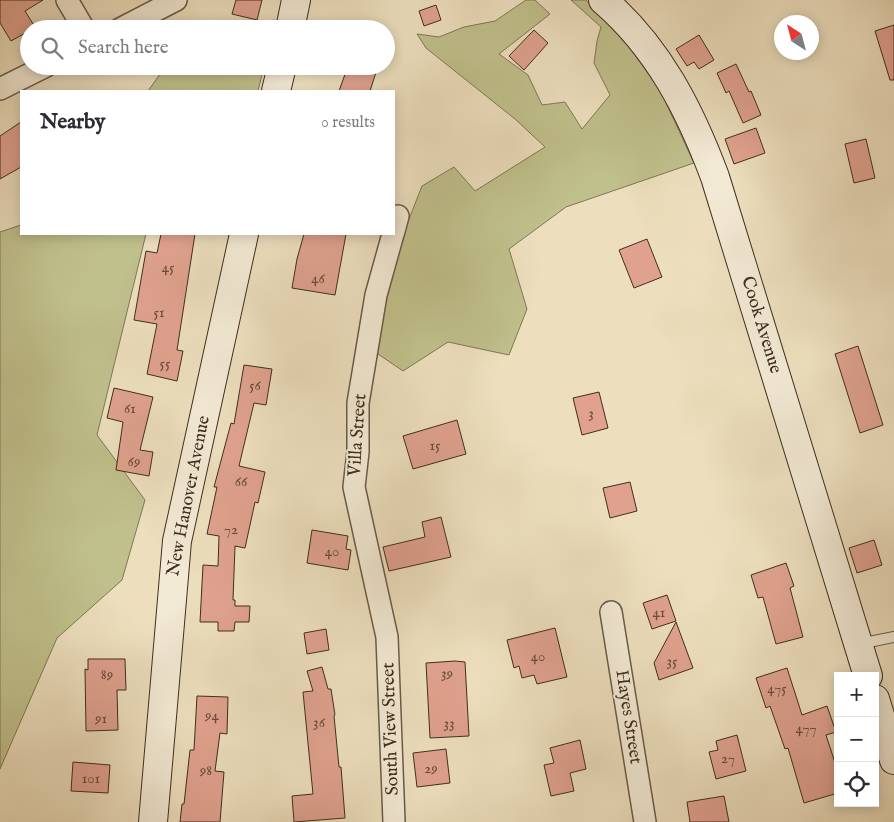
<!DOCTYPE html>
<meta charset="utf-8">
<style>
:root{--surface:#fff;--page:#f2f2f3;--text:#2b2b33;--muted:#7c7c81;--line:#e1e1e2}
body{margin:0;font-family:"IM FELL English",serif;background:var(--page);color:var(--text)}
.controls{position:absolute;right:15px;bottom:15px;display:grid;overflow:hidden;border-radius:0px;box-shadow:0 2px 12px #0003}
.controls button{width:45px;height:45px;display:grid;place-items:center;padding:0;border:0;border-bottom:1px solid var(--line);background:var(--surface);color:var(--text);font:25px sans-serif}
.compass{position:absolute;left:774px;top:15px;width:45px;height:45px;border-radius:50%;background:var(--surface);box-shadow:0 2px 12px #0003;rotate:324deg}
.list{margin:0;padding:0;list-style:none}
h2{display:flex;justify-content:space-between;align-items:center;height:65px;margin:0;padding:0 20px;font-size:21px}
h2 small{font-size:16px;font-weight:400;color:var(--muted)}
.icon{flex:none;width:28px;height:28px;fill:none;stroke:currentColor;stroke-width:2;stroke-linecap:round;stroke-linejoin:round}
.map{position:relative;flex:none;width:894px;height:822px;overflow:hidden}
.search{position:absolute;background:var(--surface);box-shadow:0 2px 12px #0003;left:20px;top:20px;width:375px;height:55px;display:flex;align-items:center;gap:12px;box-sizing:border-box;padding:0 18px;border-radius:28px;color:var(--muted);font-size:19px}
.panel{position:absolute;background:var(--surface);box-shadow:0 2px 12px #0003;left:20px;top:90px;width:375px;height:145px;border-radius:0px}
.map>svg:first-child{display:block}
.green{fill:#c0c08c;stroke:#807756}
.building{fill:#e0a28f;stroke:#402e1f}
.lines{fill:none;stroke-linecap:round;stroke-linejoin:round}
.service-casing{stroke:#6b5a47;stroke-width:12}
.minor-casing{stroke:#6b5a47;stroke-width:24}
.secondary-casing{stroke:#402e1f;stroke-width:30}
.service{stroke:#f3ead5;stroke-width:10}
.minor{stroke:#f3ead5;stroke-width:21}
.secondary{stroke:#f3ead5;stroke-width:28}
.labels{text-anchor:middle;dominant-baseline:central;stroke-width:4;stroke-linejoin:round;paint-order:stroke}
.number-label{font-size:15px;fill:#684b3b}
.street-label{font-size:18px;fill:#402e1f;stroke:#f3ead5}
</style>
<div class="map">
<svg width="894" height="822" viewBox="0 0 894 822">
<rect width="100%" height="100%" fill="#eddfbe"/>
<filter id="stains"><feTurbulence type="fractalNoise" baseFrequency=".004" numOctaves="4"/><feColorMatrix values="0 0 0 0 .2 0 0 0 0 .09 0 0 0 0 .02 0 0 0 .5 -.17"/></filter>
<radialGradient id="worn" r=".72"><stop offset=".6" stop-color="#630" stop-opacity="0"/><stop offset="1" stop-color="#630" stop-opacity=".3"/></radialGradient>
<g class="green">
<path d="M526,0H535L550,14L499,54L528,75L542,105L565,102L582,129L610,95L594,63L597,41L601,27L571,0H586L629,47L660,90L694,163L566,207L509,249L527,309L509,355L448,342L403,371L375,352L393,260L422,186L454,167L475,191L545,147L515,119L426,48L417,34L439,37L464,27L495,21Z"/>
<path d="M275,20L273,29H219Z"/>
<path d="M156,66H264L258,91H148L160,74Z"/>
<path d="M21,225V234H146L97,435L145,500L122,580L57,638L0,769V232Z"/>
</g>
<g class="building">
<path d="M0,0H43L25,11L35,27L29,29V31L11,41L0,23Z"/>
<path d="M236,0H262L257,20L232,14Z"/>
<path d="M436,5L441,20L424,26L419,11Z"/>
<path d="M894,25V80H890L875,31Z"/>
<path d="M534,30L548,43L524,70L509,56Z"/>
<path d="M699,35L714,60L699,69L694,62L687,66L676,49Z"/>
<path d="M736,64L749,92L751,91L761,115L743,123L729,91L726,93L717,73Z"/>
<path d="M348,66H378L370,91H339Z"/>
<path d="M21,122V167L0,179V136Z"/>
<path d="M756,128L765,153L734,164L725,139Z"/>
<path d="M866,139L875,178L854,183L845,144Z"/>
<path d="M161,234H195L177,350L183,351L177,381L147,374L157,324L134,320L146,251L157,253Z"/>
<path d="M304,234H346L335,295L292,288L297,259Z"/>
<path d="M647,239L662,277L634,288L619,250Z"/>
<path d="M858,346L883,425L860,433L835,354Z"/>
<path d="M244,365L272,369L266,405L254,403L239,466L265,472L258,503L255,502L245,548L235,546L233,600H235V606H250L249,622H235L234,631H218V622H200L203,565L218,566L219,536L207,534L217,487H214L231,423L234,424Z"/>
<path d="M114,388L153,397L140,450L153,452L149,476L116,470L123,422L107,418Z"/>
<path d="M599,392L608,428L582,435L573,398Z"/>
<path d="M457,420L466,454L413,469L403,436Z"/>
<path d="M630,482L637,511L610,518L603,488Z"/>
<path d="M441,517L451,557L389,571L383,547L425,537L422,522Z"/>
<path d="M312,530L348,536L346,549L351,550L348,570L307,563Z"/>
<path d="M874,540L882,565L857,573L849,548Z"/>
<path d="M786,563L794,586L790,588L803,637L776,644L763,597L758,598L751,575Z"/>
<path d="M667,595L676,621L652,629L643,603Z"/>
<path d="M676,622L693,668L659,680L654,663Z"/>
<path d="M555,628L567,677L537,684L534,675L522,678L519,666L514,668L507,640Z"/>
<path d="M326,629L329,650L307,654L304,633Z"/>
<path d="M88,659H125L126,690H117L118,730L86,731L85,669L88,670Z"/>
<path d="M455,661L465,662L469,736L430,738L426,663Z"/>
<path d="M322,667L328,689H331L335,715L334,716L339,767H341L345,818L294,822L292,796L313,794L303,692L313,691L307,671Z"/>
<path d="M787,668L802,715L827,706L836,732L826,735L838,772V793L804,803L788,748L785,749L770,706L766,708L756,678Z"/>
<path d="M197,696L228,697L227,734L220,733L215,771L224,772L220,822H180L182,804H184L190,750H194Z"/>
<path d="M737,735L746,771L716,779L709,752L718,750L716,741Z"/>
<path d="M580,740L586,769L570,773L574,791L551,796L544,765L554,763L550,748Z"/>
<path d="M446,749L450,783L417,787L413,753Z"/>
<path d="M73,762L110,765L108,793L71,791Z"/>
<path d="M724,796L729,822H690L687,802Z"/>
</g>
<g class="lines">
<defs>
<path id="service" d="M859,644L894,637"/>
<g id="minor">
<path d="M67,0L84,29"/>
<path d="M120,29L176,0"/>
<path d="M0,89L46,66"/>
<path d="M394,231L398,216"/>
<path d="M393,234L376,295L358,403V452L354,487L387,637L394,822"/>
<path d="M611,612L645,822"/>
</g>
<g id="secondary">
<path d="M603,0C658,47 690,110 715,177L868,676"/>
<path d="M290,29L296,0"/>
<path d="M276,91L282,66"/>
<path d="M875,699L894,760"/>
<path d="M153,822L177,541L244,234"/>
</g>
</defs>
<use href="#service" class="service-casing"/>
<use href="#minor" class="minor-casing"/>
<use href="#secondary" class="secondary-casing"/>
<use href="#service" class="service"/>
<use href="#minor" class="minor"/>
<use href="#secondary" class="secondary"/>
</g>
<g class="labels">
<g class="number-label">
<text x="168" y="267">45</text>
<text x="318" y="278">46</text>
<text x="159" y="312">51</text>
<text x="165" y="363">55</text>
<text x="255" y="385">56</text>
<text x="130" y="408">61</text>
<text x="591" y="413">3</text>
<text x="435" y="445">15</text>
<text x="134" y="461">69</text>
<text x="241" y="481">66</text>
<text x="231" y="529">72</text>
<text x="332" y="551">40</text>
<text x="659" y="612">41</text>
<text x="538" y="656">40</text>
<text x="672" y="661">35</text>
<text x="447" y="673">39</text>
<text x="107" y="674">89</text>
<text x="777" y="688">475</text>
<text x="212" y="715">94</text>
<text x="101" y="718">91</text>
<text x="319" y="722">36</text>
<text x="449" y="723">33</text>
<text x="806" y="728">477</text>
<text x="728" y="758">27</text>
<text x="431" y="768">29</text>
<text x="206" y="770">98</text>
<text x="91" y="778">101</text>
</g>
<g class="street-label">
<text transform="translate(761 325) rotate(73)">Cook Avenue</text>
<text transform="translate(358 435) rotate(-86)">Villa Street</text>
<text transform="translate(189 496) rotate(-79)">New Hanover Avenue</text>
<text transform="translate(628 717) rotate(81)">Hayes Street</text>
<text transform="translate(391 729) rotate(-92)">South View Street</text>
</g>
</g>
<rect width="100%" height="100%" filter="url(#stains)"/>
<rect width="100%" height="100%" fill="url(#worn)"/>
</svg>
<div class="controls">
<button>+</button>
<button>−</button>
<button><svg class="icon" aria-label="locate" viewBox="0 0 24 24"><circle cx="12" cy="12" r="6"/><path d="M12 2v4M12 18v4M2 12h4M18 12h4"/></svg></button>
</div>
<svg class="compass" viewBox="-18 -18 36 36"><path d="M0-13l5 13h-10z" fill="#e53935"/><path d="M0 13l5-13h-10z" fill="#7c7c81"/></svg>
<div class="search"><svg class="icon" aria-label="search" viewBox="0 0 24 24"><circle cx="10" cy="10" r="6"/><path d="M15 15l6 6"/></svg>Search here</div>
<section class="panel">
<h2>Nearby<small>0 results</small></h2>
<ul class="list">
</ul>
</section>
</div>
